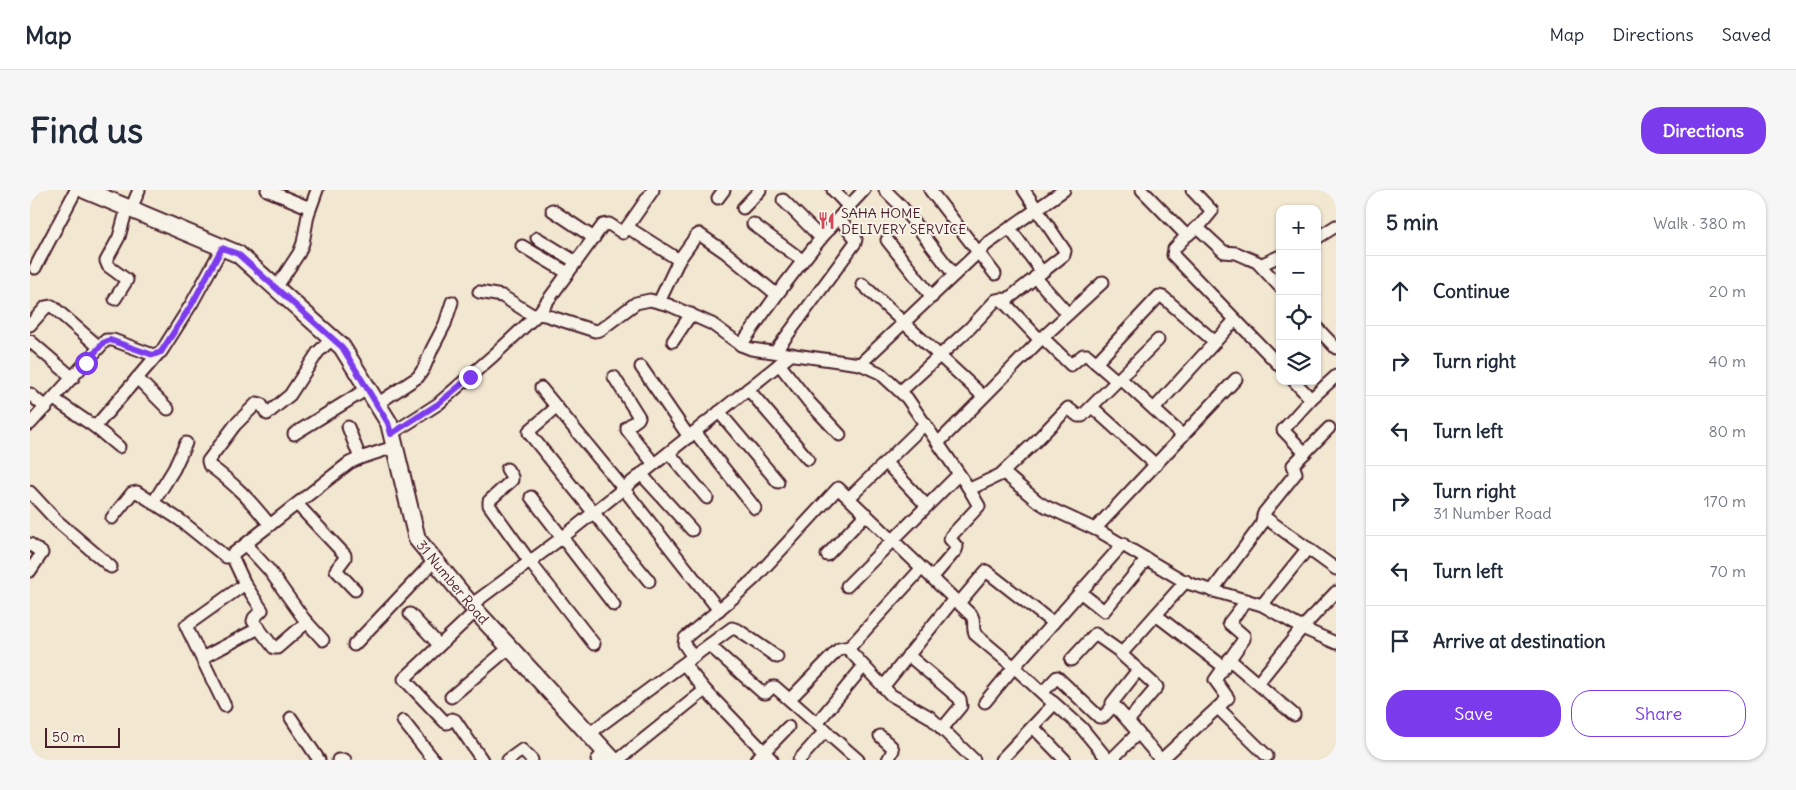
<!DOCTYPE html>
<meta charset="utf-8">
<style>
:root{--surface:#fff;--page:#f6f6f7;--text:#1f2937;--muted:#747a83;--line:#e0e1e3;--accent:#7c3aed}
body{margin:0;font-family:Delius,sans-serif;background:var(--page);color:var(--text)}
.controls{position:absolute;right:15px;top:15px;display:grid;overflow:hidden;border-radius:10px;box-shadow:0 1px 4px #0004}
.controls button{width:45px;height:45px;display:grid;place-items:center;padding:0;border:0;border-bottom:1px solid var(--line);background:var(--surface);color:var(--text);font:25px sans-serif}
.scale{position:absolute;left:15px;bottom:12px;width:75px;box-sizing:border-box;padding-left:5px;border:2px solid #4a1f2b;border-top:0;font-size:14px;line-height:18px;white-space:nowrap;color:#4a1f2b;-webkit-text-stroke:4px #f7f3e8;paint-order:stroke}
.stop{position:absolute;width:15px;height:15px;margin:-11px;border:4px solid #7c3aed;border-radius:50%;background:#fff}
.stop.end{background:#7c3aed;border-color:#fff;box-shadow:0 1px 5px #0008}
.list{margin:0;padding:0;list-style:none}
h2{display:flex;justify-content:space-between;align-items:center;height:65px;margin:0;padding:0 20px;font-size:21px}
h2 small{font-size:16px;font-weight:400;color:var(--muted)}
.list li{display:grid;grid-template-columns:32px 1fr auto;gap:15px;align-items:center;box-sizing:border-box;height:70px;padding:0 20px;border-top:1px solid var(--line)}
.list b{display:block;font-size:19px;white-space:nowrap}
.list p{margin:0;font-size:16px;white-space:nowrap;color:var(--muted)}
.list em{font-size:16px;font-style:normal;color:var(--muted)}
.actions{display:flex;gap:10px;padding:15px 20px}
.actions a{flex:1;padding:11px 0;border:1px solid var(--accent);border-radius:20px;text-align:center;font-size:18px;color:var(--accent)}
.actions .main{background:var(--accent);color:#fff}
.icon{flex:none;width:28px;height:28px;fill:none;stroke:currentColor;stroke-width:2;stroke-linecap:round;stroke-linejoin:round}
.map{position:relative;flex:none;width:1306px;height:570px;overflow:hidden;border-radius:20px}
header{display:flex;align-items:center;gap:30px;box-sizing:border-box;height:70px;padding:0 25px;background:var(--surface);border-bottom:1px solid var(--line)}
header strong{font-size:24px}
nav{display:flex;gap:28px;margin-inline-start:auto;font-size:18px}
.intro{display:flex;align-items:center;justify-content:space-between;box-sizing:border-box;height:120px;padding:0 30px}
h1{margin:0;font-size:35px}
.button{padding:12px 22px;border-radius:20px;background:var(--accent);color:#fff;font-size:18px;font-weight:700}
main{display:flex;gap:30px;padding:0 30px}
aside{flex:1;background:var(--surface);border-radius:20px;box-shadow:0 1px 4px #0004}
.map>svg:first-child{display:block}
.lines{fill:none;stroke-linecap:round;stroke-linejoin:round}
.street-casing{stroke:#4a1f2b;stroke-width:15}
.secondary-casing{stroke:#4a1f2b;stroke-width:20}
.street{stroke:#f7f3e8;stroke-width:11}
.secondary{stroke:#f7f3e8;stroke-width:16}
.route{stroke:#7c3aed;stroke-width:6}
.labels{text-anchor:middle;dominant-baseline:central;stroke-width:4;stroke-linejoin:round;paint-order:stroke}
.poi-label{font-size:14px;fill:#4a1f2b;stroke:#f7f3e8;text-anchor:start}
.street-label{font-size:14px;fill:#4a1f2b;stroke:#f7f3e8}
</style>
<header>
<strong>Map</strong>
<nav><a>Map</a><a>Directions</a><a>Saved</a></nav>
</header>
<div class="intro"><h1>Find us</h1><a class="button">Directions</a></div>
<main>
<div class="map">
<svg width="1306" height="570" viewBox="0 0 1306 570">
<rect width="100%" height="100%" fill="#f2e7d1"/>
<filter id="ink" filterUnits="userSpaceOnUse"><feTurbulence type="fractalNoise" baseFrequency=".02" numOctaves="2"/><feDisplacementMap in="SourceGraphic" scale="10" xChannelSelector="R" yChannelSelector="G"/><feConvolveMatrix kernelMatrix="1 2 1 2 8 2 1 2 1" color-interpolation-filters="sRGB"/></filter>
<g filter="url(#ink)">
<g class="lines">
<defs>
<g id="street">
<path d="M237,0L280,18"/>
<path d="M803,0L819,17"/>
<path d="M855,0L872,17L924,85"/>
<path d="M900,0L965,84"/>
<path d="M1112,0L1155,44L1158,45L1167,37L1194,62L1206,63L1227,72L1250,97"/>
<path d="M1162,0L1182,21L1168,38"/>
<path d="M688,8L694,0"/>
<path d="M753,10L791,48"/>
<path d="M713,18L730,0"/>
<path d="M101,19L109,0"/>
<path d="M522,20L564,48"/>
<path d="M723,34L772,70"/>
<path d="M597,37L649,70L629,112"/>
<path d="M980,39L1012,82"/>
<path d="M1157,45L1144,59L1143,65L1250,176"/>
<path d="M507,48L546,72"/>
<path d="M1287,48L1306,36"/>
<path d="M857,50L902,107"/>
<path d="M492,56L538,83"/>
<path d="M649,70L666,46L669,44L695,62L746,104"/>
<path d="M1230,75L1250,66"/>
<path d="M5,78L46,0"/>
<path d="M1005,87L1038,124"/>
<path d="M832,94L953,206"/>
<path d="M246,98L269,63L273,53L278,25L287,0"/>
<path d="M449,102L472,106L504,126"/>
<path d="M85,109L97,90L78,76L76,71L89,47L97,18"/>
<path d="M971,109L1010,150"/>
<path d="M508,124L573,35L579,34L593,43L623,0"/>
<path d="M0,135L16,117L22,116L69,157"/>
<path d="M1287,138L1306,158"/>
<path d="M1013,148L1041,175L1053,165H1057L1087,191"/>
<path d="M0,151L43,188"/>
<path d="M643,151L661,124"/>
<path d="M711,155C749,100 788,48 834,0"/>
<path d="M745,162L825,53L826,49L809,28"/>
<path d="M1066,173L1129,106L1133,107L1185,152"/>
<path d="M749,174L779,212L810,245"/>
<path d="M830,174L957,54L1034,0"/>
<path d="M611,177L659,247"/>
<path d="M584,187L609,227L608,229L597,237V240L624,274"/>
<path d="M107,188L138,219"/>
<path d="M1090,188L1152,245"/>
<path d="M1264,191L1281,209"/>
<path d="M511,198L593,298L689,420"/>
<path d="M718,199L778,269"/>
<path d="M871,201L940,138L966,110L978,109L1034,65L1035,61L994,0"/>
<path d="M0,204L16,218"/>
<path d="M24,209L65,237L89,257"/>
<path d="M347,214L388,187L394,178L402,159L415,134L422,112"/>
<path d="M527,217L499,241V243L619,391"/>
<path d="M1062,217L1126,275"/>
<path d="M1124,219L1205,130"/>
<path d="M689,222L748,292"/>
<path d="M0,234L76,150H83L123,165L131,162L162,113L192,58"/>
<path d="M65,237L128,164"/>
<path d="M318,237L330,268"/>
<path d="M665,242L725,318"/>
<path d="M264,244L337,199"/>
<path d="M361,244L408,214L464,165L508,124L515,125L565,141L570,140L606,113L620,110L639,115L682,134L711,155L721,159L830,174L850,183L877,208L938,297L942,298L974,283L1007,311L1015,316L1069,341L1157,393L1232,415L1272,438L1306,453"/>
<path d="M908,253L1010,150L1073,92"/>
<path d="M639,263L677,308"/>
<path d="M1275,263L1253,240L1281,209L1306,186"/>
<path d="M856,273L897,316"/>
<path d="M477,279L482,287V290L459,311V315L500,372L564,454"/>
<path d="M972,283L1005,252L1038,218L1048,226H1052L1128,150"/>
<path d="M611,284L662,340"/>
<path d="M0,302L27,331L81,377"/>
<path d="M501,307L584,415"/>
<path d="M820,307L895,234"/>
<path d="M123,313L144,279L156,253"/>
<path d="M267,314L315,365V368L306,380L325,400"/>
<path d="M1233,326L1306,379"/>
<path d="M82,328L102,303L107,302L150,330L196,367H199L319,273L330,268L364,257"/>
<path d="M240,335C220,310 206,295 179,275L178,271L205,235L227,213L231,214L237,224L260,205L288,162L302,149"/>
<path d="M1065,339L1206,189"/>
<path d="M0,354L12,363L0,381"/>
<path d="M216,355L239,380L274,429L293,450"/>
<path d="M797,365L836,324"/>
<path d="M202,366L215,394L232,420L224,428L223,431L244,458H247L277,432"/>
<path d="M891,379L818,459L861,505L900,527L944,570"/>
<path d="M902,388L926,360L927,357L920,349L921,346L949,316L938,297"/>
<path d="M817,396L929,284"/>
<path d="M1182,401L1231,335L1234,323L1266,283L1263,275L1299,238"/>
<path d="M1050,402L1074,421L1117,369"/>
<path d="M929,413L956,381L1023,433"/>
<path d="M441,415L533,347L762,164"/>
<path d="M1232,415L1278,358"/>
<path d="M446,421L374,489L415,532L417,533L422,529L425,530L452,570"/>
<path d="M380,424L409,455"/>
<path d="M1126,425L1194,477"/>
<path d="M324,455L405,370"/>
<path d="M679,455L733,503H736L742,497H745L828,570"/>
<path d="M878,465L930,509L931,516L912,539"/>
<path d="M663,467L654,454L655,448L704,407L725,388L808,298L942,426C946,433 941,438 946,445L984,477L955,512"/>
<path d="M172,468L229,438"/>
<path d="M1199,469L1264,525"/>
<path d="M1041,470L1065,444L1092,463"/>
<path d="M654,474L675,500L742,570"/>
<path d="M1228,493L1272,438L1306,402"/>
<path d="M853,497L924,409"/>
<path d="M1013,502L1027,487L1069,527H1073L1083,516"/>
<path d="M421,507L480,457"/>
<path d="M760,509L809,459L819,457"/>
<path d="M1023,512L1051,537L1078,570"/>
<path d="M195,516L156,436L215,394"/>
<path d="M1188,518L1237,566"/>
<path d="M261,528L289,570"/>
<path d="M373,531L404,570"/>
<path d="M1098,531L1082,513L1108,480"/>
<path d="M787,533L833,477"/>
<path d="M1003,537L1035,570"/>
<path d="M560,543L702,438L708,440L747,467"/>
<path d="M850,546L862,557L863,560L858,570"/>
<path d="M308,570H315"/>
<path d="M478,570L492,560L502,570"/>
<path d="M567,570L576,560"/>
<path d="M588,570L675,500"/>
<path d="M726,570L758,537"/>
<path d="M769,570L796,540"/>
<path d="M971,570L1024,514L984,477L1093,354"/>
<path d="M1081,570L1108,543"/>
<path d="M1131,570L1098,531L1127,497L1091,464L1156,391"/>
<path d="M1131,570L1198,508L1185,490L1214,449V446L1199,433L1217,410"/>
</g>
<g id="secondary">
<path id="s1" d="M55,0L208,64L312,157L359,233L387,349L446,421L583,570"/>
</g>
</defs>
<use href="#street" class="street-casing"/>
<use href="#secondary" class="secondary-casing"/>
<use href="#street" class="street"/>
<use href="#secondary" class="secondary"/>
</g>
</g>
<g class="lines" filter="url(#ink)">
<path class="route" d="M56,173L73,153L80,150L123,165L131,162L162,114L192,58L208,64L312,157L358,233L361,244L408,214L440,187"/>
</g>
<defs>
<symbol id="restaurant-bare" viewBox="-9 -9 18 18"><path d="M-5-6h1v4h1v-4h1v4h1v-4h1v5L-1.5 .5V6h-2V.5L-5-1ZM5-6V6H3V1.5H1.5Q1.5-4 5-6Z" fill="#d1495b" stroke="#f7f3e8" stroke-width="2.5" paint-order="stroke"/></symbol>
</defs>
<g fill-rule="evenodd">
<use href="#restaurant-bare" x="784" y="18" width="25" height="25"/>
</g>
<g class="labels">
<g class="poi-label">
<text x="811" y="23">SAHA HOME<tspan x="811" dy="16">DELIVERY SERVICE</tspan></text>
</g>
<g class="street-label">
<text stroke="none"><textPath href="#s1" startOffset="570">31 Number Road</textPath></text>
</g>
</g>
</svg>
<div class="controls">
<button>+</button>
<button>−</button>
<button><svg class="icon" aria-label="locate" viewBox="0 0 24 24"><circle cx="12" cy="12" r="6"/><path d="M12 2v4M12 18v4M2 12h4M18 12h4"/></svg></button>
<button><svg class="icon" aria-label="layers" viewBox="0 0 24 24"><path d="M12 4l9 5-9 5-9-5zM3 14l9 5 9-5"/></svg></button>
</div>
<div class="scale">50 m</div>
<div class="stop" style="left:56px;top:173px"></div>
<div class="stop end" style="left:440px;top:187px"></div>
</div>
<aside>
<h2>5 min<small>Walk · 380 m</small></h2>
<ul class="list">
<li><svg class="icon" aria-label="ahead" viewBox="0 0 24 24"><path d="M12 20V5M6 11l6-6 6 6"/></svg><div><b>Continue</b></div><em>20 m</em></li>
<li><svg class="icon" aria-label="right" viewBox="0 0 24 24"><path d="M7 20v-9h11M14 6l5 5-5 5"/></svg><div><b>Turn right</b></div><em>40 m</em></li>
<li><svg class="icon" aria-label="left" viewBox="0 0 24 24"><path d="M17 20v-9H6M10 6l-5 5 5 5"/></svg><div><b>Turn left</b></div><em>80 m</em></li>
<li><svg class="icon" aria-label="right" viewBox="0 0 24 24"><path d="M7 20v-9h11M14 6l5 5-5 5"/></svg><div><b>Turn right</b><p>31 Number Road</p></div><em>170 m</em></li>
<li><svg class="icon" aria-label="left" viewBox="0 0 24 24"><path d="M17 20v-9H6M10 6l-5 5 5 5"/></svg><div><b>Turn left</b></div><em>70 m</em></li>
<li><svg class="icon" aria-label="arrive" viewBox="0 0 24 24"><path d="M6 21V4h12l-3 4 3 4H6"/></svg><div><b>Arrive at destination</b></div></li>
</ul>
<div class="actions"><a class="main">Save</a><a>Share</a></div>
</aside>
</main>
